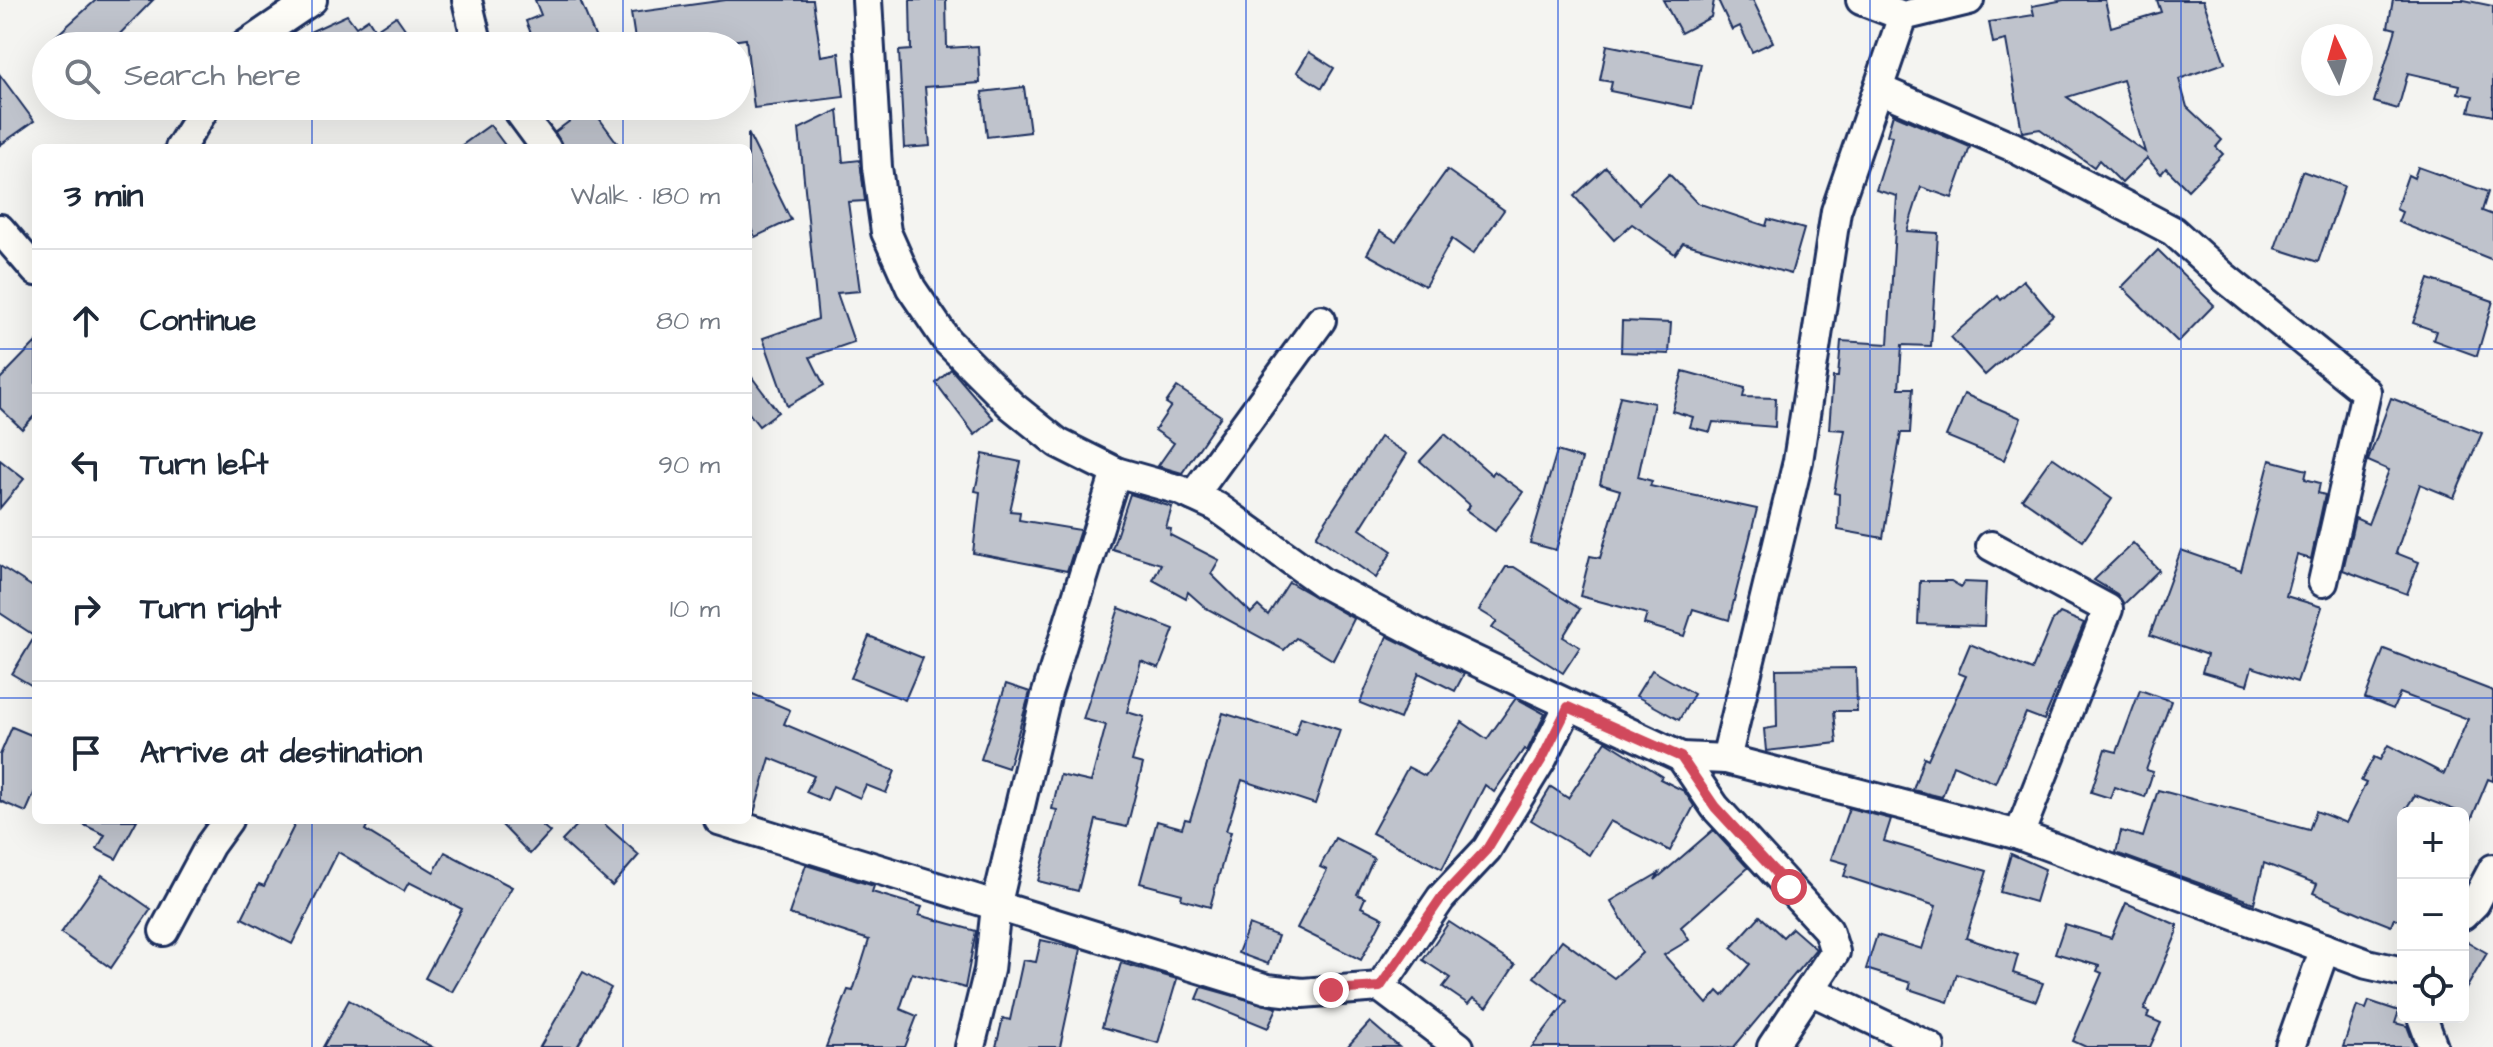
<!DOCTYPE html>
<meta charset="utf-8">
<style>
:root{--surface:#fff;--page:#f2f2f3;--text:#1f2937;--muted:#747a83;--line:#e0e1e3}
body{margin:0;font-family:"Architects Daughter",sans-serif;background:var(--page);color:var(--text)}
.controls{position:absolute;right:24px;bottom:24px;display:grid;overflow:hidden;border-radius:12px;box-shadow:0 8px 32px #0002}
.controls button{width:72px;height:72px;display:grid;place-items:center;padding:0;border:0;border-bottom:2px solid var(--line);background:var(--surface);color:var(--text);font:40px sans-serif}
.compass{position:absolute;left:2301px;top:24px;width:72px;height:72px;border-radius:50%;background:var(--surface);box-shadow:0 8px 32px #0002;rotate:355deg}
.stop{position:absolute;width:24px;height:24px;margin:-18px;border:6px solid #d1495b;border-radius:50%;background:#fff}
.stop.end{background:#d1495b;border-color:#fff;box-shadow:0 2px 8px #0008}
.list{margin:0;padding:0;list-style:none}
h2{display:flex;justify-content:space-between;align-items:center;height:104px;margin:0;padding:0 32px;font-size:34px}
h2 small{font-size:26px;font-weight:400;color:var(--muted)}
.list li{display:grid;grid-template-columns:52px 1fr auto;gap:24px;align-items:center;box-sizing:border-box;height:144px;padding:0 32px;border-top:2px solid var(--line)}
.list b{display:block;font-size:30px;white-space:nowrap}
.list em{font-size:26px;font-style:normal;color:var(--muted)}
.icon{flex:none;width:44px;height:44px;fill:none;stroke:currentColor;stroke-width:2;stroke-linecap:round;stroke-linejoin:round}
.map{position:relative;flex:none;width:2493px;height:1047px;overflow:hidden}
.search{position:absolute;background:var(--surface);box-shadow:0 8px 32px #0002;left:32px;top:32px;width:720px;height:88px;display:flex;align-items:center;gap:20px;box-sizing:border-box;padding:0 28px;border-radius:44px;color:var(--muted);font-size:30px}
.panel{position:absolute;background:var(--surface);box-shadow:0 8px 32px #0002;left:32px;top:144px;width:720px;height:680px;border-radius:12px}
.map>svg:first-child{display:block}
.building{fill:#bfc3cc;stroke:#1b2f5e;stroke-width:2;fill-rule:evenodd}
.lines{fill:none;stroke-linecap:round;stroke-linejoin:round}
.minor-casing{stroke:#1b2f5e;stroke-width:34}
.minor{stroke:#fdfcf7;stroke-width:28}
.route{stroke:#d1495b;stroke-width:10}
.grid{fill:none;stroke:#1d4ed8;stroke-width:2;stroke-opacity:0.55}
</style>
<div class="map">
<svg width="2493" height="1047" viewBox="0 0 2493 1047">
<rect width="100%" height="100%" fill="#f4f4f1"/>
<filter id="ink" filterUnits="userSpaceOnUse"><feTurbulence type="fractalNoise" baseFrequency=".0125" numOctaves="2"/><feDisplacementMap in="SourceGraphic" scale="16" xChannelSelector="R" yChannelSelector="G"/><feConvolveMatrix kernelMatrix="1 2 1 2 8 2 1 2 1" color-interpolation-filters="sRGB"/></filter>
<g filter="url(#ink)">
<g class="building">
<path d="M96,0H153L108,46H45Z"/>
<path d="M535,0H580L599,46H536L526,21L541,15Z"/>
<path d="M726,0H813L821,56L839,53L844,97L754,108L746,39L695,46H636L631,13Z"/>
<path d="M910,0H946L947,48L978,46L980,83L925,87L930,146L904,148L899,51L911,50Z"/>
<path d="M1663,0H1714L1711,17L1681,33Z"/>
<path d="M1718,0H1753L1773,42L1752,52L1740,26L1732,30Z"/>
<path d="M2064,0H2105L2111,27L2161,12L2157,0H2203L2225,63L2179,79L2187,107L2222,140L2216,147L2223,154L2188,190L2166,168L2161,174L2147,158L2122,183L2099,160L2094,167L2040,129L2022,132L2006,40L1993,43L1989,22L2034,15L2032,6ZM2123,80L2145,152L2067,97Z"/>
<path d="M2393,0H2464L2493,6V116L2469,111L2473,96L2458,93L2460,85L2408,73L2398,109L2374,102L2396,29L2388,27Z"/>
<path d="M347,15L356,27L368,19L375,30L396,16L417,46H279Z"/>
<path d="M1607,45L1701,64L1692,108L1610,91L1612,82L1600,80Z"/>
<path d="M1309,52L1334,68L1322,88L1297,72Z"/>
<path d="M0,75L34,121L0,145Z"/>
<path d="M1024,87L1030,132L987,137L982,92Z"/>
<path d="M590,106L621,148H563L555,132Z"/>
<path d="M838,110L843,162L860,160L865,201L848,202L860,291L837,293L854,342L810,357L824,385L787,406L763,338L818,319L799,129Z"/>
<path d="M1893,114L1970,147L1952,198L1921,187L1907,231L1938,233L1931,346L1902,345L1899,388H1913L1910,433H1901L1883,538L1838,530L1839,494L1834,493L1845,430L1829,429L1833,377H1838L1841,341L1888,344L1897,196L1876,190L1889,149L1892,136L1887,135Z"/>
<path d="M490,125L507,148H458Z"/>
<path d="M748,133L791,220L755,237L748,222Z"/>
<path d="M1606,167L1639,204L1669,174L1697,203L1766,226L1768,219L1804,229L1791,274L1683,243L1675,254L1632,224L1614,240L1574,196Z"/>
<path d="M2418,167L2488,192L2482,211L2493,215V260L2398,222L2402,212L2396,209L2408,175L2414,178Z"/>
<path d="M1447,170L1504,210L1473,254L1452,239L1425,286L1367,254L1380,231L1396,241Z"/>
<path d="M2302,171L2344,186L2318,262L2275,248Z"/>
<path d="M2158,250L2214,305L2178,342L2122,287Z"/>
<path d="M2429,279L2493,301L2477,356L2433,340L2436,331L2413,323Z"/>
<path d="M2023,280L2053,315L1985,375L1951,337L1998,296L2001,300Z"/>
<path d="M1622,321L1671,323L1669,354L1621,352Z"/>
<path d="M36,342V414L22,429L0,408V379Z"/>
<path d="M951,369L994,419L975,435L936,383Z"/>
<path d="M1683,371L1745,388L1743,397L1776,398L1775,427L1713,422L1710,432L1690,427L1693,417L1672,411Z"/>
<path d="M748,372L778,412L759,426L748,412Z"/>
<path d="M1177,387L1221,416L1182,473L1158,466L1174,443L1155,430L1171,406L1166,403Z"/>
<path d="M1964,394L2021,418L2004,460L1946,436Z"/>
<path d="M1620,396L1654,403L1638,477L1652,481L1650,486L1757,509L1729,620L1693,609L1684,636L1644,624L1647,614L1580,596L1590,556L1600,558L1620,490L1600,484Z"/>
<path d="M2391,398L2482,433L2454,498L2420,484L2396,553L2419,562L2407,594L2343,570L2355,518L2368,524L2389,470L2368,461Z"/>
<path d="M1445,434L1492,475L1494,471L1523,492L1495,531L1466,510L1470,505L1420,461Z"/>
<path d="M1380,437L1407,454L1360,529L1392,551L1376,578L1316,536Z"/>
<path d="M1557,451L1582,459L1556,550L1530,543Z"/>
<path d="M983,454L1021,462L1010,511L1020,512L1019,520L1080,530L1067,571L973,553L980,492L975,491Z"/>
<path d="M2052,457L2112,499L2083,541L2022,499Z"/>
<path d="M0,460L24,479L0,508Z"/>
<path d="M2270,460L2307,470L2305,479L2320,483L2318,493L2325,495L2311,559L2297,555L2286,596L2322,607L2297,682L2252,667L2247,685L2202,672L2207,655L2150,635L2181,550L2241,571Z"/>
<path d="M1130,494L1172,507L1166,528L1171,529L1170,535L1219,560L1211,574L1251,613L1258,606L1268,615L1289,582L1354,619L1333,660L1296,638L1284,650L1206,608L1188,592L1186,598L1153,580L1161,564L1112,549Z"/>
<path d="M2133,543L2159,570L2124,604L2117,594L2094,580Z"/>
<path d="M0,566L36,589V688L12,674L35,636L0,613Z"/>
<path d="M1506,567H1514L1580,609L1563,637L1580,647L1563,673L1492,628L1497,621L1479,610Z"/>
<path d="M1920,581H1951L1961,587L1964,582L1986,583L1984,626L1918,624Z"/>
<path d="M1119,608L1174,629L1159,668L1141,661L1127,712L1144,717L1132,761L1143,764L1127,827L1096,820L1078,891L1038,881L1057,810L1052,809L1060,775L1091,782L1106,725L1083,719Z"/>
<path d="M2060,613L2084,623L2044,720L2026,713L1995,783L1953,765L1942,797L1913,790L1924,757L1928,759L1966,676L1958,673L1970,644L2032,670L2052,622Z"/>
<path d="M869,636L923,658L905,700L851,678Z"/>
<path d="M1387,636L1464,674L1455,691L1419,673L1400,719L1360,703Z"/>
<path d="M2384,649L2493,691V781L2488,779L2471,820L2463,813L2415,795L2403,813V922L2394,918L2391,926L2366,916L2313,893L2317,884L2264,863L2254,903L2116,853L2121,831L2143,837L2158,790L2309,830L2316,811L2346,823L2366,783L2361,781L2374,757L2380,760L2388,745L2444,774L2468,719L2400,693L2393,709L2365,698Z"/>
<path d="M1856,668L1857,711H1834L1837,743L1766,751L1764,729L1777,727L1776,669Z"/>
<path d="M1652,670L1694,694L1679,720L1636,696Z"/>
<path d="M1006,684L1030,692L1008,768L981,759Z"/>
<path d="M2140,690L2171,701L2146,770L2153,772L2145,797L2114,787L2110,798L2091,792L2105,749L2117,752Z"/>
<path d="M748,692L790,710L784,724L895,771L886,793L866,785L860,798L833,786L827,801L806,792L814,776L770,758L754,813L748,811Z"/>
<path d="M1516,698L1545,714L1527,751L1524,749L1494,792L1485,785L1442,869L1372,833L1408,767L1425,776L1462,722L1487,739Z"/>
<path d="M1223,713L1295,735L1301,717L1340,730L1315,804L1242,780L1226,831L1231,832L1210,907L1181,899L1182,894L1140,883L1157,821L1182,828L1185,819L1190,820Z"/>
<path d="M12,727L36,737V789L26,812L0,801V755Z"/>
<path d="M1606,741L1662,776L1660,779L1684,791L1694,806L1670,851L1610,821L1589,855L1531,820L1551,787L1568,798Z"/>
<path d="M1849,808L1891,819L1884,841L1987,871L1966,938L2018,955L2013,973L2043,983L2036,1001L1957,974L1948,1002L1909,989L1911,983L1866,969L1877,935L1922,949L1936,906L1844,876L1848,864L1831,859Z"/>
<path d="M74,820H137L116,859L97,849L105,835Z"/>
<path d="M297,820H370L365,830L434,872L445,852L512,887L452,992L425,978L462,909L409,882L404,891L338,852L292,944L242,918L259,884L264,886Z"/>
<path d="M497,820H536L550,832L530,854Z"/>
<path d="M582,820H600L639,855L612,886L562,841Z"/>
<path d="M1713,830L1748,868L1681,927L1689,940L1664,955L1707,1004L1718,991L1723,996L1750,964L1731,948L1760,916L1783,937L1792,928L1816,949L1734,1047H1532L1567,1001L1534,977L1562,940L1614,978L1642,953L1611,901L1659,873L1655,880Z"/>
<path d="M1335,838L1374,858L1357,894L1365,898L1361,907L1383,918L1361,960L1297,928L1327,870L1320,867Z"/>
<path d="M2011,854L2045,869L2035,902L2000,892Z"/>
<path d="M806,865L874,886L872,892L922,907L919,915L976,931L965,988L912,973L900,1009L917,1016L905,1047H826L848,990L853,991L869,940L789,914Z"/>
<path d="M102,875L151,909L111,968L61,933Z"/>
<path d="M2126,903L2177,925V933L2144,1010L2149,1012L2147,1017L2161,1023L2150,1047H2086L2073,1041L2102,973L2097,971L2099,966L2055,953L2065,924L2111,938Z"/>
<path d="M1449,922L1515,965L1487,1007L1473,998L1468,1004L1443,987L1450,978L1423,960Z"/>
<path d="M1249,925L1278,936L1268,964L1238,953Z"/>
<path d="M2463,939L2487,953L2463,994Z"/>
<path d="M1041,940L1081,949L1060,1047H996L1003,1018L1010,1020L1023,960L1036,962Z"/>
<path d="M1121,963L1177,979L1158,1043L1102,1027Z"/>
<path d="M583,972L611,988L577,1047H540Z"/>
<path d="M1202,987L1277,1008L1268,1028L1197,999Z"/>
<path d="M349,1000L432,1047H323Z"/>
<path d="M2369,1001L2399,1011L2395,1023L2407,1026L2415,1047H2343L2357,1006L2366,1009Z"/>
<path d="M1370,1022L1399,1047H1347Z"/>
</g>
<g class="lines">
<defs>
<g id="minor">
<path d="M467,0L478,46"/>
<path d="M867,0L877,167L886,232L911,288L947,341L1012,406L1058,443L1116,472L1180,490L1217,507L1323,583L1433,641L1681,757L1715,807L1828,930L1835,952L1772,1047"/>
<path d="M1861,0L1903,16L1969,0"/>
<path d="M244,46L312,0"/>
<path d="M1879,89L2011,146L2173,231L2224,277L2366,392L2323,582"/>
<path d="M515,106L546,148"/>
<path d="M180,148L206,106"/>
<path d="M0,229L36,271"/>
<path d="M1193,496L1321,320"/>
<path d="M1991,546L2108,609L2019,835"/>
<path d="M1681,757L1726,759L1798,461L1836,211L1903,16"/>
<path d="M1726,759L2019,835L2367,964L2403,972"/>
<path d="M719,820L1267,989L1302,993L1380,987L1459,1047"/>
<path d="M2463,915L2475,903L2493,869"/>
<path d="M164,931L210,845L228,820"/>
<path d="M1380,987L1441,898L1487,849L1542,759L1568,707"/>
<path d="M1810,990L1930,1047"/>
<path d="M2422,1017L2433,1047"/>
<path d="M970,1047L989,970L996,907L1046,696L1116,472"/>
<path d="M2290,1047L2325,948"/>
</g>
</defs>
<use href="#minor" class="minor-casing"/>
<use href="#minor" class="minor"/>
</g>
</g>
<g class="lines" filter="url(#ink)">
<path class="route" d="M1331,990L1380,987L1441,898L1487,849L1542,759L1568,707L1681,757L1715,807L1789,887"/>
</g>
<path class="grid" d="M312,0V46M623,0V46M935,0V1047M1246,0V1047M1558,0V1047M1870,0V1047M2181,0V1047M312,106V148M623,106V148M0,349H36M748,349H2493M0,698H36M748,698H2493M312,820V1047M623,820V1047"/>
</svg>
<div class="controls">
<button>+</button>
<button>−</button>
<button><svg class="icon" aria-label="locate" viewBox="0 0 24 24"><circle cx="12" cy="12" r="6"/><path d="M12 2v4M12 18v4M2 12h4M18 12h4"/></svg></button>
</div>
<svg class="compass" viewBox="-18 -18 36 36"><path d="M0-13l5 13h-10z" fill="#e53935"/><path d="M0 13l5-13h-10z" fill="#747a83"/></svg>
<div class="stop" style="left:1789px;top:887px"></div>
<div class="stop end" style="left:1331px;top:990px"></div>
<div class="search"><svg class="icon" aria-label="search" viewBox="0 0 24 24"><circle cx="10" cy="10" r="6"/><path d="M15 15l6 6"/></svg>Search here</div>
<section class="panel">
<h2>3 min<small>Walk · 180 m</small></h2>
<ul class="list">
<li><svg class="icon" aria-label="ahead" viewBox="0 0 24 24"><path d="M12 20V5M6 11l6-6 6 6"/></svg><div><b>Continue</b></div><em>80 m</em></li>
<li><svg class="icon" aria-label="left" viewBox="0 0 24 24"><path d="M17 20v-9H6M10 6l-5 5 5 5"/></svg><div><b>Turn left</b></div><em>90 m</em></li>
<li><svg class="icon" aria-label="right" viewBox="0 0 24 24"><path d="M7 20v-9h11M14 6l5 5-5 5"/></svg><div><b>Turn right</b></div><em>10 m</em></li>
<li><svg class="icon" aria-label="arrive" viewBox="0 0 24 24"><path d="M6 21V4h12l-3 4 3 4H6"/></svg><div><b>Arrive at destination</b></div></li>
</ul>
</section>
</div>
